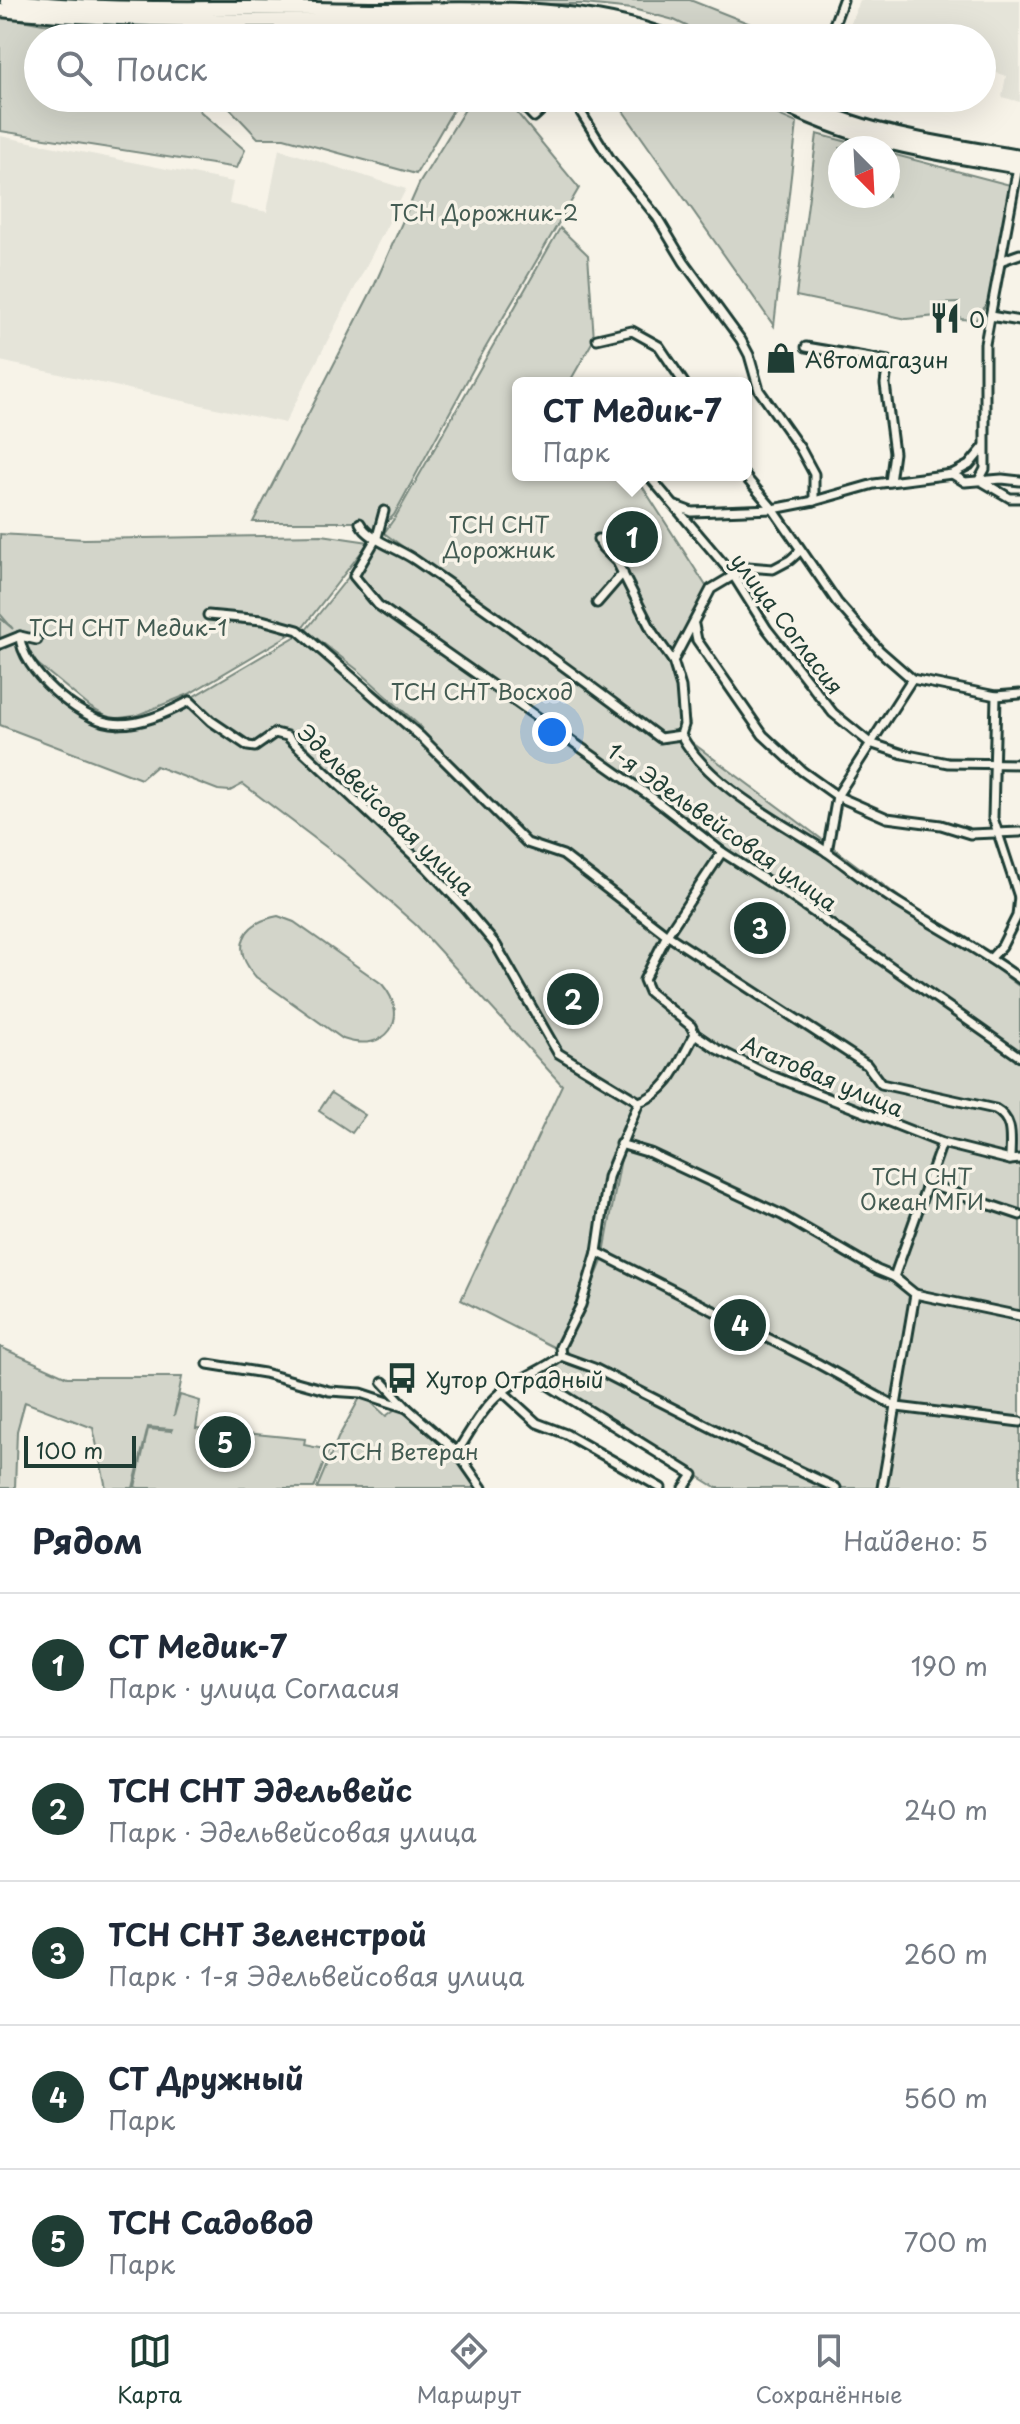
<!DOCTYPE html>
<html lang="ru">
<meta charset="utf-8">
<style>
:root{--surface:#fff;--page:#f2f2f3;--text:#1f2937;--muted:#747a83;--line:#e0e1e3;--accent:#1f3d34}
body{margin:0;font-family:"Playpen Sans",sans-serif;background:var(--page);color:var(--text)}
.compass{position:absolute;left:828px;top:136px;width:72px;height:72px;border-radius:50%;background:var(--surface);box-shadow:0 8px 32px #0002;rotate:156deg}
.scale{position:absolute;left:24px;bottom:20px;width:112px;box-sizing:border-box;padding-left:8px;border:4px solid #1f3d34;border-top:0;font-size:22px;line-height:28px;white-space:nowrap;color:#1f3d34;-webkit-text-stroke:6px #f7f3e8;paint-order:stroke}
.you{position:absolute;left:552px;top:732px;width:28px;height:28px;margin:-20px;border:6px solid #fff;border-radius:50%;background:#1a73e8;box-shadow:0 0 0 12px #1a73e833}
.badge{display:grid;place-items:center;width:52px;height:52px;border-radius:50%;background:var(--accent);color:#fff;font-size:26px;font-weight:700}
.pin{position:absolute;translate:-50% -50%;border:4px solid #fff;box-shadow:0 2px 8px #0006}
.popup{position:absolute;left:512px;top:377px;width:240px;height:104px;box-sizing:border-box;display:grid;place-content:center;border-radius:12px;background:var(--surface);filter:drop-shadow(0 2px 6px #0005);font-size:26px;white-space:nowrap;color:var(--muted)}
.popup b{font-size:30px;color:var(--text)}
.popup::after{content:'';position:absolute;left:50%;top:100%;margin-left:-16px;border:16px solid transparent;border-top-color:var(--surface)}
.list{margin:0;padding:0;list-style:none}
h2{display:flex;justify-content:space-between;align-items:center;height:104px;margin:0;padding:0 32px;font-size:34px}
h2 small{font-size:26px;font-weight:400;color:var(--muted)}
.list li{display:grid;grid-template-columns:52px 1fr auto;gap:24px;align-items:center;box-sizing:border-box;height:144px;padding:0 32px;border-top:2px solid var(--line)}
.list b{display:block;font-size:30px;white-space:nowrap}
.list p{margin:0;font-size:26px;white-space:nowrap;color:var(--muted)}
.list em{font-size:26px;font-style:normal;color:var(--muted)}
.icon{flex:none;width:44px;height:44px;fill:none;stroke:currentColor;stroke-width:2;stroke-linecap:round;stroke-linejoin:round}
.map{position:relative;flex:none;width:1020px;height:1488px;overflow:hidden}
.search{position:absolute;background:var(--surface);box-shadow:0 8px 32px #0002;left:24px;right:24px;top:24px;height:88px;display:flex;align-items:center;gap:20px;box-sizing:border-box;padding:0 28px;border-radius:44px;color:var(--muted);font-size:30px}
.sheet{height:824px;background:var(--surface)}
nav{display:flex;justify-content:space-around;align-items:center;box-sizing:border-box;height:112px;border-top:2px solid var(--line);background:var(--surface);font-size:22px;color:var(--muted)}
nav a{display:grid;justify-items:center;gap:4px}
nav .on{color:var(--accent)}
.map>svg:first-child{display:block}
.built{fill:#e5e4d9}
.green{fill:#d3d5ca;stroke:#79897f;stroke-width:2}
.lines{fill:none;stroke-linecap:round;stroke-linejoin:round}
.street-casing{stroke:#1f3d34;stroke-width:13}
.primary-casing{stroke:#1f3d34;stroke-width:18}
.street{stroke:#f7f3e8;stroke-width:7}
.primary{stroke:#f7f3e8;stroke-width:12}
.labels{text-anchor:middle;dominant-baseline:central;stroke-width:7;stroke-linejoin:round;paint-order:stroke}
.park-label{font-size:22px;fill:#435b52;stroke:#f7f3e8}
.poi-label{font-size:22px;fill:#1f3d34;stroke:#f7f3e8;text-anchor:start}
.street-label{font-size:22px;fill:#1f3d34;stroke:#f7f3e8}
</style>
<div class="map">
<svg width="1020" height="1488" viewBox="0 0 1020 1488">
<rect width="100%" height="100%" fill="#f7f3e8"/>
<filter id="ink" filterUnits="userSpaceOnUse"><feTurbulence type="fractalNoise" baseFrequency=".0125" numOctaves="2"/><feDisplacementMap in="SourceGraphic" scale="16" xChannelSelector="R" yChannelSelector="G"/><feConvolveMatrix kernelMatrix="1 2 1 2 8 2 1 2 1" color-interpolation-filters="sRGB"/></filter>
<g filter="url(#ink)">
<g class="built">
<path d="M860,0H1020V102L1002,97L1006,76L982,68V38H883L849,28Z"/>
<path d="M0,136L233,182L229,204L267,212L279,149L406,189L285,423L0,361Z"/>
</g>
<g class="green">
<path d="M530,0H690L786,38H711L674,20L633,9L584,4H535Z"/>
<path d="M0,16L43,24L147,30L153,38H38V98H192L201,112L245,150L237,168L0,131Z"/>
<path d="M170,22L448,26L464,38H165L162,35Z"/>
<path d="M220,98H460L416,174L284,138H258Z"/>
<path d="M472,98H505L579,188L476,364L394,515L375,534L365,530L362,522H253L375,284L419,184Z"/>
<path d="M614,98H740L797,123L774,326Z"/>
<path d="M817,134L871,148H840V196H888V153L1010,185L990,298L976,320L960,319L959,303L937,304L936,316L907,319L796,296Z"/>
<path d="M560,228L588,255L594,339L569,383H518V475H635L708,589L678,660L690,725L682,735L1020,987V1313L916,1291L898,1276L771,1206L623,1138L600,1258L559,1350L461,1300L562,1085L417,926L342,859L243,784L230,791L218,790L156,766L141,779L0,725V618L13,629L0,614V534L84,539L322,535L369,542L304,626L189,694L135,716L111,719L90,707L33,660L24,646C38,685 85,709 118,730L194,696L305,631L423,729L359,671L306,630L381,536L575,672L384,533L396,516Z"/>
<path d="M278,916L294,922L382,984C412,1019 386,1054 343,1039L256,977C231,949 241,923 278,916Z"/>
<path d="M331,1093L365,1115L352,1133L319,1111Z"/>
<path d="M623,1147C717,1180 806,1232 894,1279L910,1296L877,1488H717L537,1376L564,1353L603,1259Z"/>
<path d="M917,1296L1020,1318V1488H885Z"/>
<path d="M0,1347L67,1377H182L174,1416L180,1395L200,1401L196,1428L305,1439L304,1445L329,1450L314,1488H138L135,1487L148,1429L171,1431L172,1429L148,1427L133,1488H106L93,1428L25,1402L17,1431L15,1488H0Z"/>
<path d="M362,1394L386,1416L394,1410L409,1408L438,1433L485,1488H317L338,1438Z"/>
</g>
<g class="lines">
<defs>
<g id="street">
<path d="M491,38L492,21"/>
<path d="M829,38L843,0"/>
<path d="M516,98L534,117L550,102L561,98"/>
<path d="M572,98L610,159L657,217L684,262L741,340L749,355L759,390L800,448L814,474V501"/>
<path d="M1000,261L1020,254"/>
<path d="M990,316L1020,321"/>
<path d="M597,339L632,331L659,346L684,383"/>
<path d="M806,347L888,361L885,384L894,453L890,482"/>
<path d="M952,474L969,465L984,447"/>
<path d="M648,475L733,575L767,629L833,713L870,743L903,754L948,763L1020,764"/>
<path d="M744,475L773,509L837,602L880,651L912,679L996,696L1020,694"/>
<path d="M979,480L985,469V344L1018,167"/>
<path d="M981,481L1010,498H1020"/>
<path d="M676,506L692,512L773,509L814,501L874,484L952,474L965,482L1002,479L1020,481"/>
<path d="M384,511L377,537L354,576L378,605L654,799L722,852L783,891L1020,1057"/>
<path d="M360,523C368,540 398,548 415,560C498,617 579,677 660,738L681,735"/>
<path d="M598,539L603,548L617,562L653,633L673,661L681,687L684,725L681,735"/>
<path d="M597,603L623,573"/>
<path d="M208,615L262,620L298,630L421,737L527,843L563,855L667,935L867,1065L881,1084L995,1109C1015,1120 1010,1140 1010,1160"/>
<path d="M694,625L697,640L763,735L802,771L837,796L887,818L941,825L970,834L1020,832"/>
<path d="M20,636C21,670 79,719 111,723C138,727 167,713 190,701L211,721L248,746L255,747L275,733L287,736L428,869L464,907L496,945L558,1053L639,1102L608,1177L597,1252L581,1305L560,1347L561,1356C543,1371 520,1377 502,1392C483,1407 470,1432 457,1452"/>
<path d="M0,644L20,636L37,640"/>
<path d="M673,661L711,589L748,567L773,569L790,560L800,551"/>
<path d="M996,696L993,818L1020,900"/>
<path d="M681,735C708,785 777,820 824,850C846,865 867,883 889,897C932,925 978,948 1020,979"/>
<path d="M722,852L667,935L644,980L649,992L691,1026L695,1034L717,1049L765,1073L942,1143L1010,1160L1020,1159"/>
<path d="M827,852L837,796L912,679"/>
<path d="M991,958L1002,946L1017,916L1019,896"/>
<path d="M639,1102C670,1092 680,1060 695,1034"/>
<path d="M620,1144L650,1153L782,1215L877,1270L894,1277"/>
<path d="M928,1184L1020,1215"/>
<path d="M597,1252L817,1363L897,1407L1020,1422"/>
<path d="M915,1294L1020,1316"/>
<path d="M561,1356L594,1368L755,1450L836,1488"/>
<path d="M208,1364L264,1373L329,1391L361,1393L407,1408"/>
<path d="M532,1375L693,1475L684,1488"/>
<path d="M383,1382L407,1408L457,1452L482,1488"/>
<path d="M502,1391L537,1423L566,1434L661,1488"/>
<path d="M882,1488L915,1294L894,1277L942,1143"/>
</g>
<g id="primary">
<path d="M7,0C87,10 169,8 249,8C294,8 338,10 383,10C478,9 580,3 670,38"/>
<path d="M0,10C129,23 258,20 388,20C470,21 555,15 635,38"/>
<path d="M771,98C854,142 929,152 1020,167"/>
<path d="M794,98C864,135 943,144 1020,157"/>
</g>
</defs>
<use href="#street" class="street-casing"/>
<use href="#primary" class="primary-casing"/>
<use href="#street" class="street"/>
<use href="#primary" class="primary"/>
</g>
</g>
<defs>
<symbol id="restaurant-bare" viewBox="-9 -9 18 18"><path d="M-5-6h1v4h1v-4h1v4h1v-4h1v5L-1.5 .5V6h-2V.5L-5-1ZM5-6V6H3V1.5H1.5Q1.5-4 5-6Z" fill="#1f3d34" stroke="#f7f3e8" stroke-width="2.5" paint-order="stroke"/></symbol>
<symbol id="shop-bare" viewBox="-9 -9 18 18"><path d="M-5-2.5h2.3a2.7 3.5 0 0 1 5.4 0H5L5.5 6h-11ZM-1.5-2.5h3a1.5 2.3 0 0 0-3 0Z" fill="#1f3d34" stroke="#f7f3e8" stroke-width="2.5" paint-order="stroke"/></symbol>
<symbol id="bus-bare" viewBox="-9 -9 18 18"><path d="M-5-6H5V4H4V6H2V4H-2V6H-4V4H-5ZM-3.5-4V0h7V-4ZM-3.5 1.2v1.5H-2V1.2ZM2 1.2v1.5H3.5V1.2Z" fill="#1f3d34" stroke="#f7f3e8" stroke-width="2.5" paint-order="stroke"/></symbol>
</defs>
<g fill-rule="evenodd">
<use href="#restaurant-bare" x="923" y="296" width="44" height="44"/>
<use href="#shop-bare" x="759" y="336" width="44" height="44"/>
<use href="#bus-bare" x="380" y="1356" width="44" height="44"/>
</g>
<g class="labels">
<g class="park-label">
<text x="484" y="211">ТСН Дорожник-2</text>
<text x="499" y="523">ТСН СНТ<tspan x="499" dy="25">Дорожник</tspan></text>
<text x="128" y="626">ТСН СНТ Медик-1</text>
<text x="482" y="690">ТСН СНТ Восход</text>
<text x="922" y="1175">ТСН СНТ<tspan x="922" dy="25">Океан МГИ</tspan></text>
<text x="400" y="1450">СТСН Ветеран</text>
</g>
<g class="poi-label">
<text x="969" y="318">0</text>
<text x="805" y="358">Автомагазин</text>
<text x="426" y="1378">Хутор Отрадный</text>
</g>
<g class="street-label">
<text transform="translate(788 623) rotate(53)">улица Согласия</text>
<text transform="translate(387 809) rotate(44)">Эдельвейсовая улица</text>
<text transform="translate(723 826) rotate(35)">1-я Эдельвейсовая улица</text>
<text transform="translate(823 1075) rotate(23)">Агатовая улица</text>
</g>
</g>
</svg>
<svg class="compass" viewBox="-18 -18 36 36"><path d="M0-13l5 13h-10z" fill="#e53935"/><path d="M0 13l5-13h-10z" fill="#747a83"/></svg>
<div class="scale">100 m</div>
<div class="you"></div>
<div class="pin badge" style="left:632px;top:537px">1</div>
<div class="popup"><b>СТ Медик-7</b>Парк</div>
<div class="pin badge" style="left:573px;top:999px">2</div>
<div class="pin badge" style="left:760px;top:928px">3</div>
<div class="pin badge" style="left:740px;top:1325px">4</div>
<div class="pin badge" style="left:225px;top:1442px">5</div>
<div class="search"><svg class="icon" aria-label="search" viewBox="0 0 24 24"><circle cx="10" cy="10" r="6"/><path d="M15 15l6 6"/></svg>Поиск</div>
</div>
<section class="sheet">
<h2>Рядом<small>Найдено: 5</small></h2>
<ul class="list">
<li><span class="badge">1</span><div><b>СТ Медик-7</b><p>Парк · улица Согласия</p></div><em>190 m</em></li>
<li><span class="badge">2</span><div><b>ТСН СНТ Эдельвейс</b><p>Парк · Эдельвейсовая улица</p></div><em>240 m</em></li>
<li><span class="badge">3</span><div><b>ТСН СНТ Зеленстрой</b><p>Парк · 1-я Эдельвейсовая улица</p></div><em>260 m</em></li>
<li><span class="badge">4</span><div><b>СТ Дружный</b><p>Парк</p></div><em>560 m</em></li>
<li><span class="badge">5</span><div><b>ТСН Садовод</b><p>Парк</p></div><em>700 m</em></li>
</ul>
</section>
<nav>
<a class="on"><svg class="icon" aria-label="map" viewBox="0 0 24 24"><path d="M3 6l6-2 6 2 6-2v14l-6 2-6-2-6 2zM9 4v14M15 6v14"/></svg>Карта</a>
<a><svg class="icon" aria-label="directions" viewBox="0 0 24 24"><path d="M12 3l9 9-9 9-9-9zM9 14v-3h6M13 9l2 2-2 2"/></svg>Маршрут</a>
<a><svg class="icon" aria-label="saved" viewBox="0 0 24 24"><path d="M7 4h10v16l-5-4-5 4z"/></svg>Сохранённые</a>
</nav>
